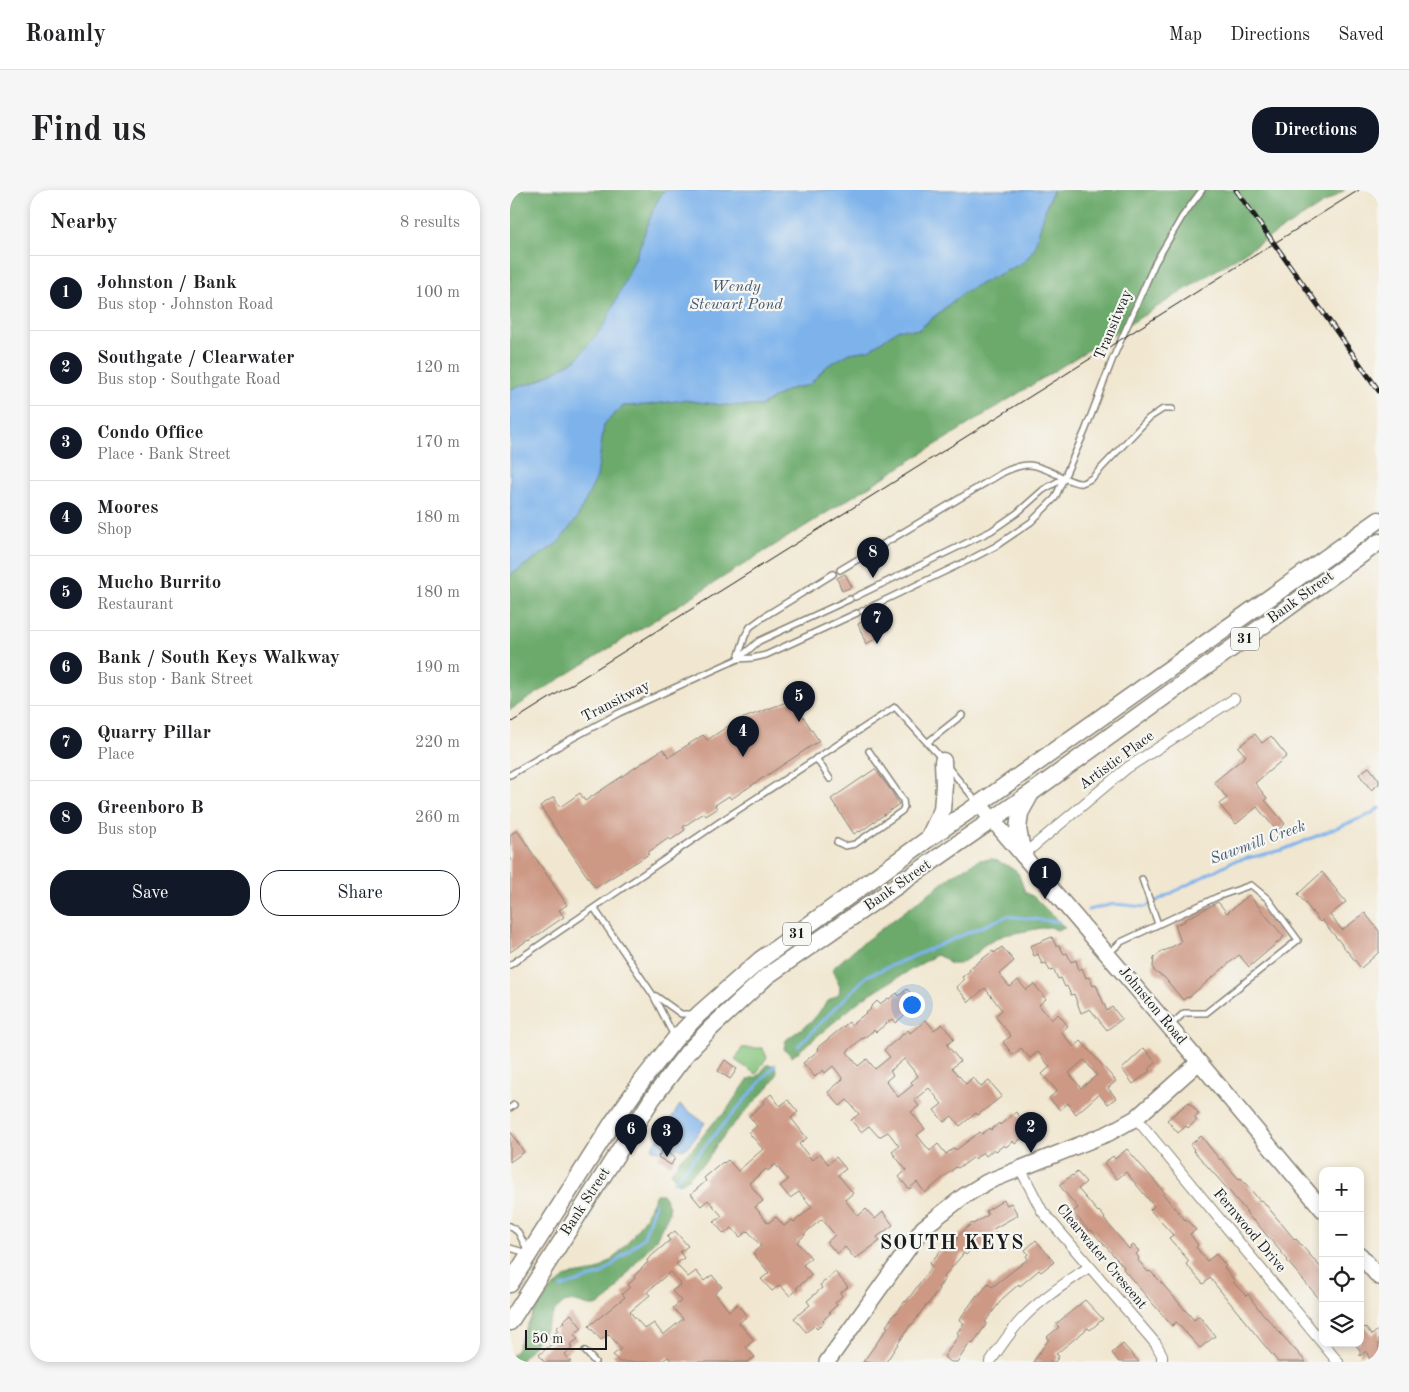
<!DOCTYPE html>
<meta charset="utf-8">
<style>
:root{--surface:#fff;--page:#f6f6f6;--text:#202124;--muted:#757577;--line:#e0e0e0;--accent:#111827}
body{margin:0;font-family:"Old Standard TT",serif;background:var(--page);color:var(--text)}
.controls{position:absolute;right:15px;bottom:15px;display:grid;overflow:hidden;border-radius:10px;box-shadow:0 2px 8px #0003}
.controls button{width:45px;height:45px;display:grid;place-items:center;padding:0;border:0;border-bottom:1px solid var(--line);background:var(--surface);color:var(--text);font:25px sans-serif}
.scale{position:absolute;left:15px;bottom:12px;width:82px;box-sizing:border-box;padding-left:5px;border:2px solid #1c1c1c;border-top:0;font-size:14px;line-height:18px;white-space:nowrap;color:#1c1c1c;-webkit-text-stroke:4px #f6f6f2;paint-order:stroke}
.you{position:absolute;left:401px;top:814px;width:18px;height:18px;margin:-12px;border:4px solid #fff;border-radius:50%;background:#1a73e8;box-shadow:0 0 0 8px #1a73e833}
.badge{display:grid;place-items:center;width:32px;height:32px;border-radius:50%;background:var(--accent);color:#fff;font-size:16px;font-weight:700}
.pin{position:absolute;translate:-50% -41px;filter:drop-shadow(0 1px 2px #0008)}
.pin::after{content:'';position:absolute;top:26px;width:18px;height:15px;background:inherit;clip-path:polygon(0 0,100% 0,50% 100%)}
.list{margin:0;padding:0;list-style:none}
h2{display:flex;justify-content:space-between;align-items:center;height:65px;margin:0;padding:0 20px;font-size:21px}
h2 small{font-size:16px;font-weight:400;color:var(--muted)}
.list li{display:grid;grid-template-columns:32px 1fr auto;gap:15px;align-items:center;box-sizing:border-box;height:75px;padding:0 20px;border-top:1px solid var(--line)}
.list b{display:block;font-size:19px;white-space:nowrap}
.list p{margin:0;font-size:16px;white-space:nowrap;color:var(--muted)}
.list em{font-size:16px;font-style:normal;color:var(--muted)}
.actions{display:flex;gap:10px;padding:15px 20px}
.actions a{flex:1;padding:11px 0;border:1px solid var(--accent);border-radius:20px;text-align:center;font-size:18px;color:var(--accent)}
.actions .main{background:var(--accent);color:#fff}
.icon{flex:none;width:28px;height:28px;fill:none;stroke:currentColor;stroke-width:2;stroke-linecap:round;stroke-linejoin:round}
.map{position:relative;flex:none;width:869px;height:1172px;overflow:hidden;border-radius:20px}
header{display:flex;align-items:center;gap:30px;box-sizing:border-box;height:70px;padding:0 25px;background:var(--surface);border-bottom:1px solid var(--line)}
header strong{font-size:24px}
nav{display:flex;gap:28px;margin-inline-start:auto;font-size:18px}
.intro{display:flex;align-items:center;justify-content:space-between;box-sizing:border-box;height:120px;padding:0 30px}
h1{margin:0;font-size:35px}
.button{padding:12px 22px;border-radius:20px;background:var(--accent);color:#fff;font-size:18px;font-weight:700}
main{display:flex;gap:30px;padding:0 30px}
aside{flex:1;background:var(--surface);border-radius:20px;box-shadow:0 2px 8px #0003}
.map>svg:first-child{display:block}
.green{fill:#85c57c;stroke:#50704c}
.forest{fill:#6caa6c;stroke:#446344}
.water{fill:#7db2eb;stroke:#4c6784}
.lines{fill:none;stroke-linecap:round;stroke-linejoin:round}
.stream{stroke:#7db2eb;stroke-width:3}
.building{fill:#cd9884;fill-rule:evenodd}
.lane-casing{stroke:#868276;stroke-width:8}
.street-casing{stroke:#868276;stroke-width:12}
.secondary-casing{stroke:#868276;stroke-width:18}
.primary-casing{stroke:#868276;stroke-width:19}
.lane{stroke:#fff;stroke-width:5}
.street{stroke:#fff;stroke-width:10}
.secondary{stroke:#fff;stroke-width:15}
.primary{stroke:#fff;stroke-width:16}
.tram{stroke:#1c1c1c;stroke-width:1}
.rail-casing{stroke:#1c1c1c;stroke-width:5}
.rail{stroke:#f6f6f2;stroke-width:3;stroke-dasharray:9;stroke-linecap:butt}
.labels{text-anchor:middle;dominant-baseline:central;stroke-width:4.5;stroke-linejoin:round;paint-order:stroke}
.shield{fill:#f6f6f2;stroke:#5d5d5c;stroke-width:1}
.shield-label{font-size:14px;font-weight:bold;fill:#1c1c1c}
.street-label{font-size:15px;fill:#1c1c1c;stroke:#f6f6f2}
.water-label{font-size:16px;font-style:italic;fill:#43586f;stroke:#f6f6f2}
.district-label{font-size:20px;font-weight:bold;letter-spacing:1px;fill:#1c1c1c;stroke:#f6f6f2}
</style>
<header>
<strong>Roamly</strong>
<nav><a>Map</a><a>Directions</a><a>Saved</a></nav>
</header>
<div class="intro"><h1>Find us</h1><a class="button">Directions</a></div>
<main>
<aside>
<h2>Nearby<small>8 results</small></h2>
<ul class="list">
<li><span class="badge">1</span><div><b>Johnston / Bank</b><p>Bus stop · Johnston Road</p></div><em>100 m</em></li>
<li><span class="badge">2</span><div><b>Southgate / Clearwater</b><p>Bus stop · Southgate Road</p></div><em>120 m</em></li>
<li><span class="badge">3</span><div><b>Condo Office</b><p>Place · Bank Street</p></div><em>170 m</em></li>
<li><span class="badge">4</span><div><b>Moores</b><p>Shop</p></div><em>180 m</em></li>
<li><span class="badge">5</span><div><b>Mucho Burrito</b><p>Restaurant</p></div><em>180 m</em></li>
<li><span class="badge">6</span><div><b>Bank / South Keys Walkway</b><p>Bus stop · Bank Street</p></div><em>190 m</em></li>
<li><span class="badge">7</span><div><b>Quarry Pillar</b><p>Place</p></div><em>220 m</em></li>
<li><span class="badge">8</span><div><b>Greenboro B</b><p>Bus stop</p></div><em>260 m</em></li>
</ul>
<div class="actions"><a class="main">Save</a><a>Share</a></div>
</aside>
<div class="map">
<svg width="869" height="1172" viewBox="0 0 869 1172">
<rect width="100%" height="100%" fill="#f6f6f2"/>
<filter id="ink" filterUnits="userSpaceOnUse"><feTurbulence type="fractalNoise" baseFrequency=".02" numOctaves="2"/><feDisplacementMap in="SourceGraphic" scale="10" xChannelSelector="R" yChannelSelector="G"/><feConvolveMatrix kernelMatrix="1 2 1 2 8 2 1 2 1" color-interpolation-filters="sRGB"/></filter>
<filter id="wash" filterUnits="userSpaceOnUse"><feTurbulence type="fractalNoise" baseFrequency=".0096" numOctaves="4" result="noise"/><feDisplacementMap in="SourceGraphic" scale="20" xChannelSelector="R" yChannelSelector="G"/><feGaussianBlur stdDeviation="1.12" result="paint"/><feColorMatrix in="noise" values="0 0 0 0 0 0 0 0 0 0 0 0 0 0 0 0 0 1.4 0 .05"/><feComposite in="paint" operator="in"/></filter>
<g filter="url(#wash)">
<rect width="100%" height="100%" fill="#f1e7d0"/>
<path class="green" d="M232,858H252L257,867L246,884L225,870Z"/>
<g class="forest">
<path d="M0,0H154L145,15L126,67L96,134L66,170L26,192L0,199Z"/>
<path d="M543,0H835L0,520V385L48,353L87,287L94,234L113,216L137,215L173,210L212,215L250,216L279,199L299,195L317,176L340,163L359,160L389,139L409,140L454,102L514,72Z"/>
<path d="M483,669L504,679L508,683L515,702L524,707L555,738L546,740L541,737H537L494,745L474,755L467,763L449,774H439L436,769L426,765L353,808L282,867L274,859L276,850L303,830L317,812L329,804L330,797L322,779L346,758L443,685L469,670Z"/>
<path d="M257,875H263L267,880L266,886L261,894L221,937L205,957L198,969L171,994L168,993L161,983L171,968L182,959L205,931L215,923L224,909L238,890L241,888L247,887Z"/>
<path d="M146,1004H152C156,1009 160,1016 159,1023L146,1049L127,1071L100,1107L92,1113L86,1116H79L63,1111L54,1113L45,1121L33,1143L10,1172H0V1168L8,1159L12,1146L24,1122L40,1100L57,1086L87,1081L107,1065L122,1047L135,1027Z"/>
</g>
<g class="water">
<path d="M154,0H543L537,14L524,59L514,72L454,102L408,140L389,139L359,160L340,163L317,176L299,195L279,199L250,216L212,215L173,210L137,215L113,216L94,234L87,287L67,328L48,353L0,385V199L26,192L66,170L95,134L126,67L145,15Z"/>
<path d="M170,915L195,933L178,957L171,959L168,957L164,961L160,959L159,962L152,958L149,962L142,958Z"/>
</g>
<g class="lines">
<g class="stream">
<path d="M578,720L604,714L635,717L721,672L772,660L861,624L869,618"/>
<path d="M288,856L357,786L497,726L549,732"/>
<path d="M164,992L265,875"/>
<path d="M51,1097L92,1084L134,1047L145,1013"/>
</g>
</g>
<g id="blocks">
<g class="building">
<path d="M335,384L342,397L332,401L327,388Z"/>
<path d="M356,430L357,432L360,431L367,448L356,454L348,434Z"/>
<path d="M282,510L309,551L221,609L219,606L205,615L207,619L196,626L194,623L173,637L175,640L161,650L159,648L137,663L139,664L85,698L30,616L44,607L50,617L70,603L75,611L153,559L159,567L193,545L197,550L226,531Z"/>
<path d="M745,544L752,553L761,546L777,566L745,593L757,608L755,610L775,634L767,641L747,617L726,634L709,614L717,608L704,592L736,566L728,557Z"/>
<path d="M859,577L869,590V594L861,600L849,584Z"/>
<path d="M365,579L382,602L389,614L350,642L349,641L344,644L321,609Z"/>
<path d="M7,640L57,715L49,720L54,727L19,751L18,750L0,762V645Z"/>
<path d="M812,682L836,712L820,725L832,740L855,723L869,741V762L851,778L812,730L810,732L788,704Z"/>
<path d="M739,705L774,747L739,777L729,765L678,808L677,807L673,810L654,787L648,784L644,781L643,776L644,768L653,760L654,761L671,752L665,735L675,731L674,730L708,712L717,723Z"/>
<path d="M542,747L546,756L549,755L554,764L557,763L561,772L566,770L569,780L572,778L576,788L579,787L583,796L586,795L597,821L602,817L612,829L597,840L580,819L571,823L564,804L561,805L557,796L555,797L551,788L548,789L544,780L540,781L536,773L532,774L528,764L524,766L520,756Z"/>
<path d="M492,757L504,771L489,784L500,797L508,790L516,800L524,794L536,809L529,815L541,830L548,824L558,836L551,842L564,857L571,851L606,891L598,898L606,908L598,914L589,904L566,924L558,913L550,920L539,908L547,901L532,884L540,877L528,862L520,868L511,858L503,865L493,852L501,846L485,826L492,820L475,798L459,812L446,797L454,790L452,787L460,781L459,779L483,761L484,763ZM574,870L587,885L571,898L559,883Z"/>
<path d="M397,799L409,813L385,833L382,829L366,842L364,840L353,849L352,848L337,862L348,876L357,869L365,879L380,867L374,860L398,840L400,843L416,830L424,840L432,834L444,849L437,855L450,871L442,878L456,894L463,887L471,897L479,891L492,906L468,925L466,923L450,936L442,926L434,932L424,920L432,914L419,898L404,910L409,916L401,922L415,939L407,945L420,961L428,954L436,964L444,958L446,960L470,942L472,944L480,938L481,940L489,933L490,935L506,922L518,937L510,944L513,947L505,954L503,951L496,957L494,955L486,961L484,959L476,966L473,962L465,969L464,967L452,976V975L448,978L446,977L415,1003L407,992L399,999L389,987L396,980L382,962L389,956L378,942L369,947L359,936L351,942L341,930L349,924L337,910L330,916L318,902L333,889L323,876L315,883L313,880L305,887L293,873L309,860L307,858L339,832L341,835L361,819L360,818L367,811L370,814L378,808L379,809L387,803L389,806ZM394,869L408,886L401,892L403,895L388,907L376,891L383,885L380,881Z"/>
<path d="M634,858L646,873L638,879L640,881L623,894L612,879Z"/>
<path d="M215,870L227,879L220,889L208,881Z"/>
<path d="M261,904L270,916L278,910L288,922L281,928L297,948L289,954L302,970L310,963L318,974L326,967L336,979L328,985L343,1003L335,1010L348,1026L356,1019L365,1029L373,1022L383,1035L367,1047L370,1051L345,1069L335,1057L327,1064L317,1052L325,1045L312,1029L294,1044L295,1045L287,1052L301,1068L293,1075L302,1085L286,1098L288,1099L280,1106L270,1095L262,1101L251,1089L259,1083L243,1063L251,1056L238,1041L230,1047L222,1038L214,1044L204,1032L212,1026L198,1010L191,1016L181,1004L196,991L194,988L213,972L214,973L218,970L228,981L253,959L239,943L247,936L239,926L254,913L253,911ZM265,974L278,990L270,996L280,1008L289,1002L302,1017L284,1032L282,1030L274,1036L266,1027L258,1033L245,1017L253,1011L239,993L256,979L258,981Z"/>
<path d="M679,912L689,924L684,928L687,930L678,938L676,936L668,943L657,930Z"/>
<path d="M0,941L14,962L0,972Z"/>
<path d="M691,946L710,970L711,969L729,989L731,988L750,1011L752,1010L785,1050L786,1049L813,1080V1113L777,1071L778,1070L754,1042L744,1030L743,1031L736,1022H737L714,995L683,960L684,959L680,955Z"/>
<path d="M153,959L165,968L161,975L148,967Z"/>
<path d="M617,959L655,1003L653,1004L675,1030L676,1029L686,1040L680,1044L688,1055L686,1057L697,1071L706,1064L716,1076L714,1077L725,1091L723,1092L736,1106L738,1104L747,1117L796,1172H768L700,1088L693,1094L676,1074L679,1071L659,1048L663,1045L640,1020L644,1016L616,982L607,989L594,973L603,966L605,969Z"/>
<path d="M567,982L576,992L568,999L588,1022L589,1021L595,1028L594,1029L619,1059L623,1055L629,1061L626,1064L629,1068L628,1070L638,1082L640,1081L649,1090L684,1130L689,1126L705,1146L690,1158L666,1132L662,1136L613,1079L614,1077L581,1040L579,1041L563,1022L568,1018L549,995L562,985L563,986Z"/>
<path d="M494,1010L497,1015L501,1013L508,1025L483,1039L486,1042L475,1051L477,1054L466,1063L462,1059L456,1065L454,1063L433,1088L435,1089L428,1098L429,1099L417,1116L416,1115L402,1135L401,1134L376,1172H353L378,1137L376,1136L385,1123L386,1124L395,1111L396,1112L422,1076L419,1074L433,1058L437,1062L448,1048L447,1047L462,1033L463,1034L478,1025L476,1021Z"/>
<path d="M165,1041L178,1056L170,1062L174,1068L166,1074L178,1087L186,1081L194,1091L202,1085L212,1097L205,1103L219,1121L227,1114L237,1126L229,1133L244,1150L236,1157L245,1167L238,1172H162L158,1167L151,1172H109L103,1165L111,1159L99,1144L91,1150L79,1136L115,1107L112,1104L120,1097L118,1095L125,1088L124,1086L138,1072L137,1070L160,1050L157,1047ZM160,1082L171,1094L162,1101L171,1111L163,1118L173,1129L153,1145L144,1133L135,1139L120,1122L140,1105L137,1102Z"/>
<path d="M526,1050L544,1072L531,1082L529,1080L510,1096L509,1094L493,1108L475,1132L477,1133L463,1154L460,1153L447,1172H441L434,1167L449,1145L447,1143L454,1133L449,1130L467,1105L469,1106L478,1093L482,1097L518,1069L516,1066L518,1064L515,1060Z"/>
<path d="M325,1082L338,1097L330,1103L332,1106L325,1113L327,1115L319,1122L321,1123L313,1130L314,1132L307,1139L304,1136L296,1142L284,1128L300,1115L297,1111L312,1098L310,1095Z"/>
<path d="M575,1110L593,1129L580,1140L578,1138L546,1164L549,1166L545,1172H523L539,1149L537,1147L549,1137L546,1134Z"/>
<path d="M61,1124L72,1138L64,1144L68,1149L60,1155L62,1158L55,1164L61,1172H34L29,1165L44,1152L40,1147L48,1141L46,1138L54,1132L53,1131Z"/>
<path d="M855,1137L862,1145L869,1139V1172H861L856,1161L850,1166V1160L844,1153H850V1141Z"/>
<path d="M613,1154L629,1172H609L602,1163Z"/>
</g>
</g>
</g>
<g filter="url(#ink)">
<use href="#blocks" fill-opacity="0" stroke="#868276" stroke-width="1"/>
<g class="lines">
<defs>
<g id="lane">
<path d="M330,380L492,283C500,279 509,275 519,275C535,275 561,295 572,293C575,292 579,290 582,288L639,228L653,219H662"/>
<path d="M345,407L481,341L507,323L533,300L554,288"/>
<path d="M352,421L461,369L486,356L521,332L545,308L575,241L603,168L645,73L672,27L692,0"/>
<path d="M228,468L235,446L240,437L255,426L323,384"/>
<path d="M228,469L243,468L256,465L347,423"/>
<path d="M418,552L452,525"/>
<path d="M306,568L320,589"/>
<path d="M437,576L467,612"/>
<path d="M0,585L61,549L109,523L228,469L249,451L340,409"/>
<path d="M327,652L335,656L345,654L392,621L394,617L393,610L359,561"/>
<path d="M632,689L648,734"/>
<path d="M84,718L143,805L164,846"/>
<path d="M598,764L611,752L707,707L741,695L758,709L788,750L696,823H674L661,835"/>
<path d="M0,775L208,633L385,517L432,569"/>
<path d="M146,806L171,824H184"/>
<path d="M0,918L4,915"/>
<path d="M0,1036L8,1042L18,1061"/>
<path d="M0,1058L17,1063"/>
<path d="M75,1161L85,1172"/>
</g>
<g id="street">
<path d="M513,665L617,578L724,509"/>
<path d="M626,928L828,1172"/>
<path d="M510,978L532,1021L646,1154L652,1165V1172"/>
<path d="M480,1172C490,1157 500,1142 512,1129C532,1108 556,1093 579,1077"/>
</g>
<g id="secondary">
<path d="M469,614L679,860L813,1020"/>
<path d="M850,1065L869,1087"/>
<path d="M317,1172L413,1038L418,1034L454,1006L477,992L599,943L626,928L689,872"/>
</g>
<g id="primary">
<path d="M419,647L432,620L434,595L433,571"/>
<path d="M513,665L508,639L510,623L520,605"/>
<path d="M0,1094L103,932L132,891L165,849L189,824L250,770L418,649L469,614L869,330"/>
<path d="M0,1132L142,909L177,863L201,838L257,786L521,603L869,352"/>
</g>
</defs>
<use href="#lane" class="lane-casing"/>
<use href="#street" class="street-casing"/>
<use href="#secondary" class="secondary-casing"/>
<use href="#primary" class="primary-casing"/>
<use href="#lane" class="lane"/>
<use href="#street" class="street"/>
<use href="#secondary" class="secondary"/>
<use href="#primary" class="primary"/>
<path class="tram" d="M0,533L849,0"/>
<defs>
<path id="rail" d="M726,0L869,201"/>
</defs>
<use href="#rail" class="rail-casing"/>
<use href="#rail" class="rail"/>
</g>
</g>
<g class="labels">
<g class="shield">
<rect x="721" y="437.5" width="28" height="23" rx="4"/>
<rect x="273" y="732.5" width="28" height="23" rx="4"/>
</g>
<g class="shield-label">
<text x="735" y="449">31</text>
<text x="287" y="744">31</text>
</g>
<g class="street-label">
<text transform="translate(604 135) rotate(-67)">Transitway</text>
<text transform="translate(791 408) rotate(-36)">Bank Street</text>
<text transform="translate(106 512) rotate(-27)">Transitway</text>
<text transform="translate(607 571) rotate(-36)">Artistic Place</text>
<text transform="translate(388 696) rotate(-35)">Bank Street</text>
<text transform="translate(642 816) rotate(50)">Johnston Road</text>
<text transform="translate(76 1012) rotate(-57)">Bank Street</text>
<text transform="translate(739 1041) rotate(50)">Fernwood Drive</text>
<text transform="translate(591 1067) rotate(50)">Clearwater Crescent</text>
</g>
<g class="water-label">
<text x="226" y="97">Wendy<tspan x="226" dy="18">Stewart Pond</tspan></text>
<text transform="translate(748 653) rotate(-20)">Sawmill Creek</text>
</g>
<g class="district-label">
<text x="442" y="1054">SOUTH KEYS</text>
</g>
</g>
</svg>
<div class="controls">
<button>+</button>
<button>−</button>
<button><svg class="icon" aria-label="locate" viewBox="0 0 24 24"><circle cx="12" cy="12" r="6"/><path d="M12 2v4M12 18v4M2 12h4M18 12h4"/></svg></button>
<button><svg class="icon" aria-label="layers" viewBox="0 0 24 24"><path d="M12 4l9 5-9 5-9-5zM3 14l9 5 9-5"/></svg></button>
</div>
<div class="scale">50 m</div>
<div class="you"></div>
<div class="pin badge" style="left:535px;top:709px">1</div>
<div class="pin badge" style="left:521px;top:963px">2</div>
<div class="pin badge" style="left:157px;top:967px">3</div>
<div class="pin badge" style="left:233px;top:567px">4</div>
<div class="pin badge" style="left:289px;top:532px">5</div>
<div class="pin badge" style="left:121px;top:965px">6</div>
<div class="pin badge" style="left:367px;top:454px">7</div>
<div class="pin badge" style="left:363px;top:388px">8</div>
</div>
</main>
